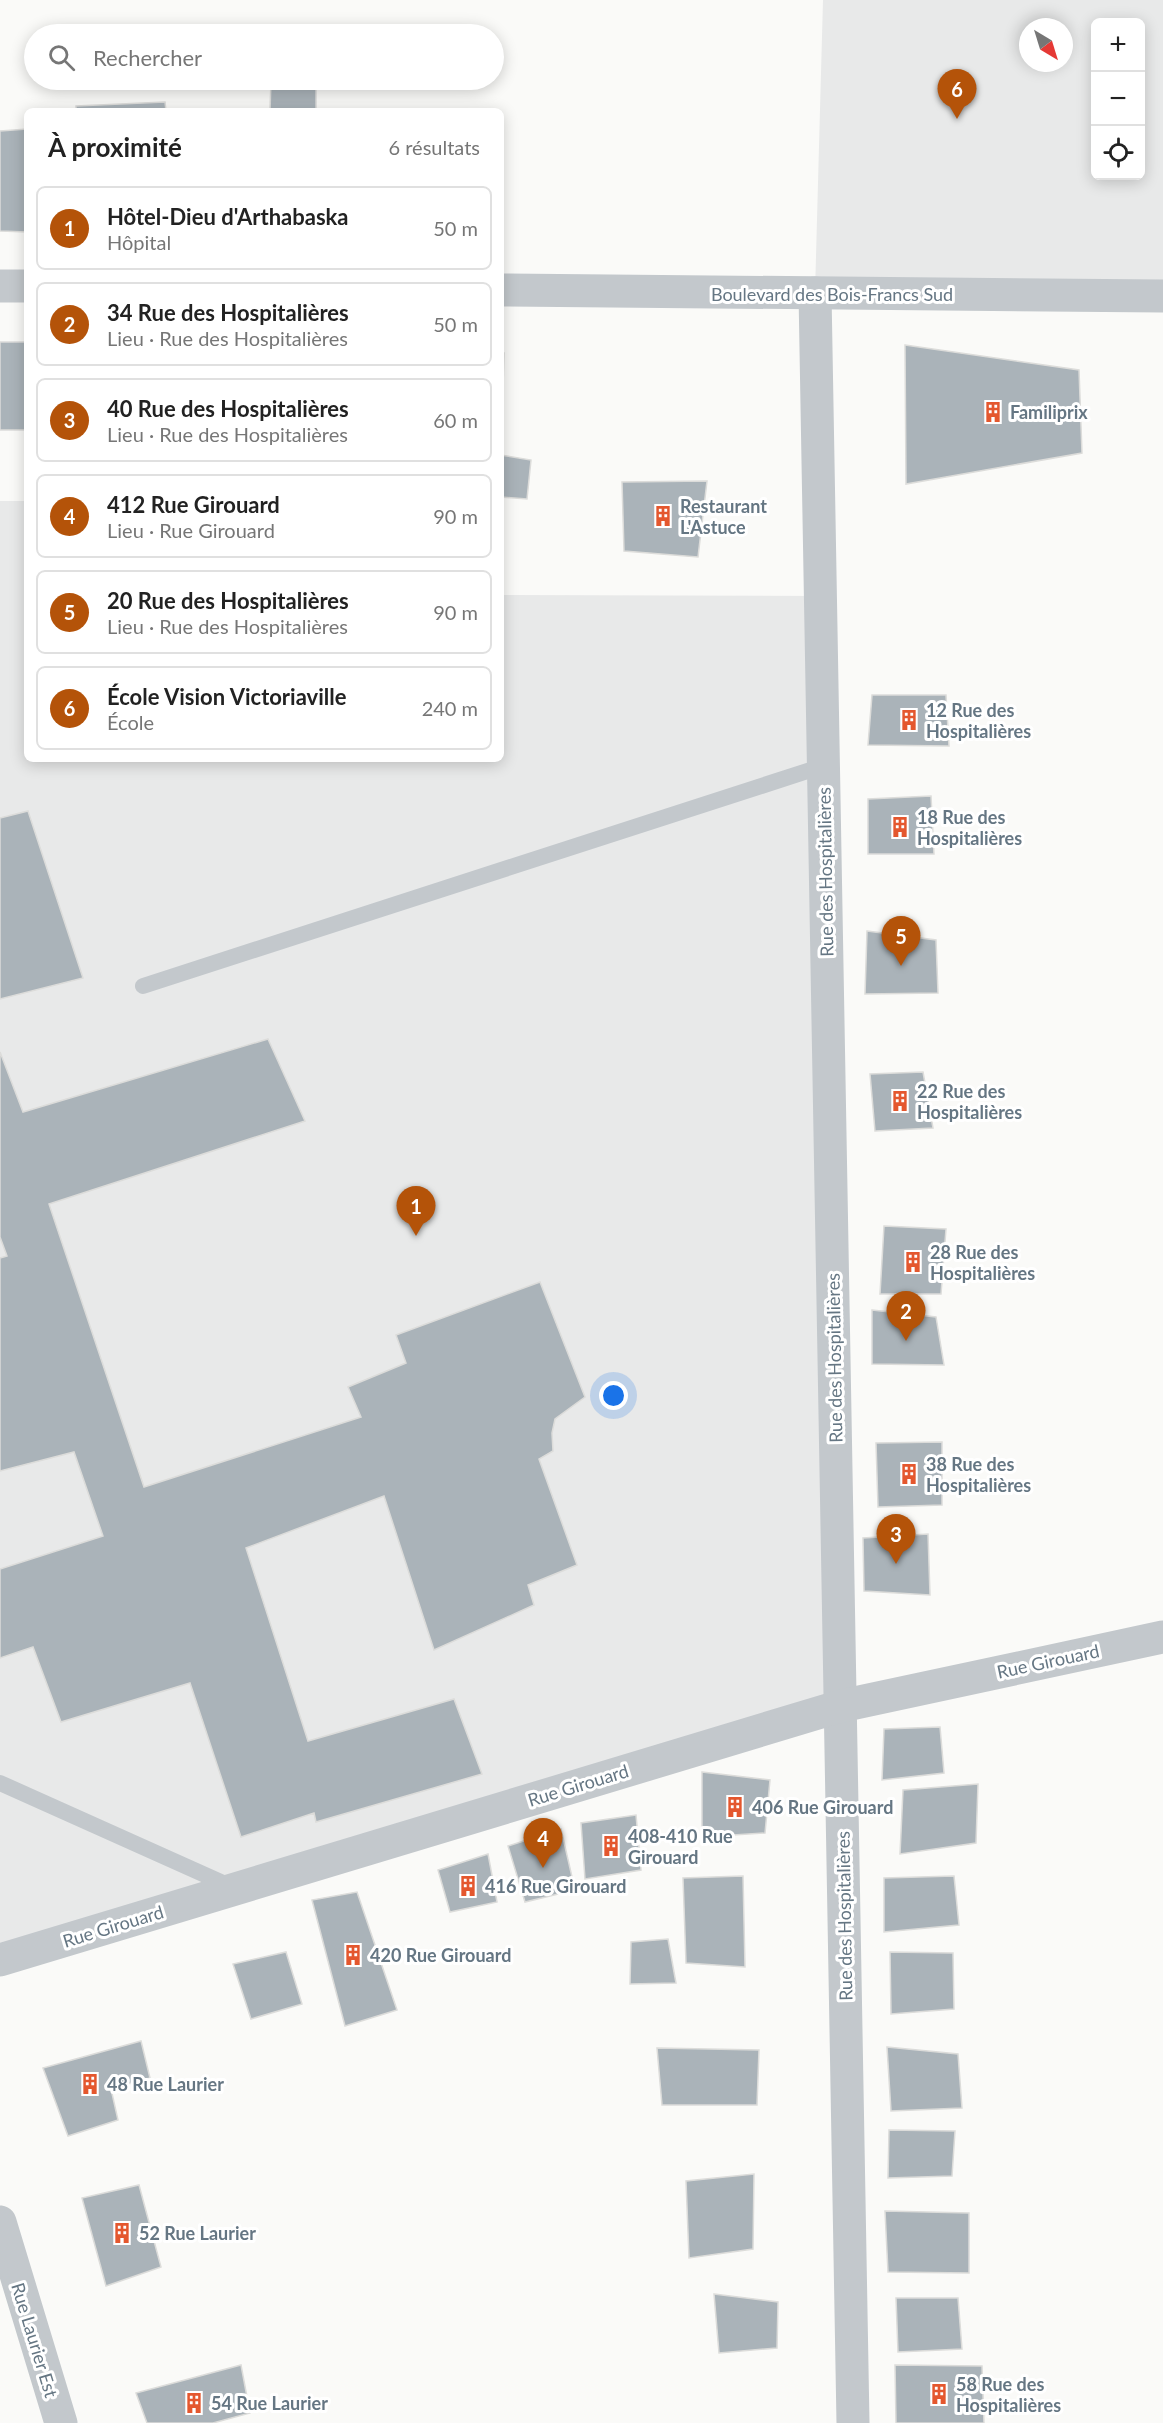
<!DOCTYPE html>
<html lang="fr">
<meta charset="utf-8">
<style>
:root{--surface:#fff;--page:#f6f6f6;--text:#222;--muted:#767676;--line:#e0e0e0;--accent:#b45309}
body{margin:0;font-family:Lato,sans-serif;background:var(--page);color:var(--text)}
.controls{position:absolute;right:18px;top:18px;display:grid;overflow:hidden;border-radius:9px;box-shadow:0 3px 15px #0003}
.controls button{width:54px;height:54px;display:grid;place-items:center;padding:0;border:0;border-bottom:2px solid var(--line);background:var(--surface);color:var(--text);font:30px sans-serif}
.compass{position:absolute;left:1019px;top:18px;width:54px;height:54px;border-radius:50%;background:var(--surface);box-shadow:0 3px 15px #0003;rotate:142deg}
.you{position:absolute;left:614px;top:1396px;width:21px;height:21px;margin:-15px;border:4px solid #fff;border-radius:50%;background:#1a73e8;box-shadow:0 0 0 9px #1a73e833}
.badge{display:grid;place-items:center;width:39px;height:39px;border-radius:50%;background:var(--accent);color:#fff;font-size:20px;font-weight:700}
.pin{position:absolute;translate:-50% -50px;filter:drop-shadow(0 2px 3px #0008)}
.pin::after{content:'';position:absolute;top:32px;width:21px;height:18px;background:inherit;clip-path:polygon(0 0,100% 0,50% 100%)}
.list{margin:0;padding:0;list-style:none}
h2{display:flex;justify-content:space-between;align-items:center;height:78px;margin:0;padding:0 24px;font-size:26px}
h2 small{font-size:20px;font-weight:400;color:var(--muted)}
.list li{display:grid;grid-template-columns:39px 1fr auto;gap:18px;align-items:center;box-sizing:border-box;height:84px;margin:0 12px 12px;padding:0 12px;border:2px solid var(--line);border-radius:9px}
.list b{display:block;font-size:22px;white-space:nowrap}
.list p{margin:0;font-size:20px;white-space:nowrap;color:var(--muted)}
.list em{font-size:20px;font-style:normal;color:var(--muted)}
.icon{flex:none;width:33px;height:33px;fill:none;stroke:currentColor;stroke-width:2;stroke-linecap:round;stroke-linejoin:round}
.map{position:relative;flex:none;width:1163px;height:2423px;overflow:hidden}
.search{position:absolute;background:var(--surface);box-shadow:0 3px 15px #0003;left:24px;top:24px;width:480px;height:66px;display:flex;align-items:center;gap:15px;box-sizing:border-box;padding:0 21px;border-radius:33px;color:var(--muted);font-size:22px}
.panel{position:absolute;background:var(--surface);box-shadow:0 3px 15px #0003;left:24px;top:108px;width:480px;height:654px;border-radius:9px}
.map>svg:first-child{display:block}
.built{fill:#e8e9e9;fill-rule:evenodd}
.building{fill:#aab3b9;stroke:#dcdcda;stroke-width:1.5}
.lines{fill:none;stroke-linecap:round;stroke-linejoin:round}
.service{stroke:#c3c8cc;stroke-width:16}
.minor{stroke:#c3c8cc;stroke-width:33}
.tertiary{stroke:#c3c8cc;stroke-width:33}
.labels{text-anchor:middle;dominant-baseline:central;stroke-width:6;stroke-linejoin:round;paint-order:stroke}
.street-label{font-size:18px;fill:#657683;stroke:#fff}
.poi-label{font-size:18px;font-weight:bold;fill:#657683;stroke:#fff;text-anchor:start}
</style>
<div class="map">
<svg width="1163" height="2423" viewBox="0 0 1163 2423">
<rect width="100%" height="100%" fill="#fafaf8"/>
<g class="built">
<path d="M823,0H1163V299L815,293ZM1096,22H1140V176H1096ZM1028,27H1064V63H1028Z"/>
<path d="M0,501H27V759H501V595L820,596L841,1706L0,1960Z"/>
</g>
<g class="building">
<path d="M271,80H316V111H270Z"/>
<path d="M165,102L166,111H76V106Z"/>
<path d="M27,129V232L0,231V131Z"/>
<rect x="0" y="342" width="27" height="88"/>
<path d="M905,345L1079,370L1082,453L906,484Z"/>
<path d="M501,353H504L501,455L531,460L527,499L501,497Z"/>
<path d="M707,481L698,557L624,551L622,482Z"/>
<path d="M872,695H946L949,746L868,745Z"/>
<path d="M931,796L934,854H868V799Z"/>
<path d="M28,811L83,978L0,999V818Z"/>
<path d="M867,931L936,940L938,993L865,994Z"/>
<path d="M268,1039L305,1121L49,1204L144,1487L361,1417L348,1387L406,1363L396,1335L540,1282L585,1397L555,1419L552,1433L553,1451L539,1459L577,1565L528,1585L534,1605L434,1650L384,1496L246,1548L308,1741L454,1699L482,1774L316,1822L314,1813L241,1837L190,1683L61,1722L33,1647L0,1658V1569L103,1536L74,1452L0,1471V1258L7,1256L0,1237V1052L23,1112Z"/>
<path d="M923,1072L933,1128L875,1131L870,1074Z"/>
<path d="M884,1226L946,1229L941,1294H880Z"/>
<path d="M872,1310L936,1317L944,1365L872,1364Z"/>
<path d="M942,1442V1505L878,1507L876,1443Z"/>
<path d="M928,1534L930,1595L864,1591L863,1538Z"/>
<path d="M940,1727L944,1773L882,1780L884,1729Z"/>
<path d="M702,1772L770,1780L765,1833L702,1837Z"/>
<path d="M978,1784L976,1843L900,1854L903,1790Z"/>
<path d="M636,1815L641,1870L585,1879L581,1823Z"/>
<path d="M561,1829L575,1890L525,1902L508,1846Z"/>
<path d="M488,1854L497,1902L450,1912L438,1870Z"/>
<path d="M743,1876L745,1967L686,1963L683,1878Z"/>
<path d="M954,1876L959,1925L884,1932V1878Z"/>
<path d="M357,1892L397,2010L345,2026L312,1900Z"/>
<path d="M668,1939L676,1983L630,1984L631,1942Z"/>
<path d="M286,1952L302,2004L251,2019L233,1964Z"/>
<path d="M890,1952L953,1953L954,2009L891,2014Z"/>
<path d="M141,2041L150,2078L111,2089L118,2120L68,2136L43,2068Z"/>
<path d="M887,2047L958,2054L962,2108L891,2111Z"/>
<path d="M657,2048L759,2050L757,2105H662Z"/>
<path d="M889,2130L955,2131L952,2176L888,2178Z"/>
<path d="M754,2174L753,2249L689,2258L686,2181Z"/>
<path d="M139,2185L161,2267L106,2286L82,2198Z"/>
<path d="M885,2211L969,2213V2273L888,2272Z"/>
<path d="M714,2294L778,2302L777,2348L719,2353Z"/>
<path d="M896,2298H958L962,2349L898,2352Z"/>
<path d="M241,2365L250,2413L213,2423H147L136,2393Z"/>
<path d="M895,2365L982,2366L984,2423H896Z"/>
</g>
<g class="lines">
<g class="service">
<path d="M143,986L823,766"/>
<path d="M0,1783L232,1887"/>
</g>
<g class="minor">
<path d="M815,293L853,2423"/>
<path d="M0,1960L841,1706L1163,1637"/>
</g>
<g class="tertiary">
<path d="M0,286H27"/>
<path d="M501,290L1163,296"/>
<path d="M0,2222L61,2423"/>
</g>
</g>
<defs>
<symbol id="building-bare" viewBox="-9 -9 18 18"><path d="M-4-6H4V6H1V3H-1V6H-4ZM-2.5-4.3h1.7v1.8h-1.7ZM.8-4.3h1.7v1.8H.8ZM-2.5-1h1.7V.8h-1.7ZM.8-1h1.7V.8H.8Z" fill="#e4572e" stroke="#fff" stroke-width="2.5" paint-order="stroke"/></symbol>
</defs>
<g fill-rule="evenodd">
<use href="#building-bare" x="978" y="397" width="30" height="30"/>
<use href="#building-bare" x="648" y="501" width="30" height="30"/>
<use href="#building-bare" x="894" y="705" width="30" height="30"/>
<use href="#building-bare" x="885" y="812" width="30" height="30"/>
<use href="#building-bare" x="885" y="1086" width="30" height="30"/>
<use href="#building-bare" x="898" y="1247" width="30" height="30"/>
<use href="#building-bare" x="894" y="1459" width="30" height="30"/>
<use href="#building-bare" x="720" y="1792" width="30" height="30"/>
<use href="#building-bare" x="596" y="1831" width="30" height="30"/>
<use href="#building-bare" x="453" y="1871" width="30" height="30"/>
<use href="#building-bare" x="338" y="1940" width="30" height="30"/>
<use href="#building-bare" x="75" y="2069" width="30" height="30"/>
<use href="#building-bare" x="107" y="2218" width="30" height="30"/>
<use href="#building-bare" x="924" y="2379" width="30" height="30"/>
<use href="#building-bare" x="179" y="2388" width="30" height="30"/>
</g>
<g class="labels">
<g class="street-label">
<text x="832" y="294">Boulevard des Bois-Francs Sud</text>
<text transform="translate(825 872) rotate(-91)">Rue des Hospitalières</text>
<text transform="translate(834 1358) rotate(-91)">Rue des Hospitalières</text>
<text transform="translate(1048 1661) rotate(-12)">Rue Girouard</text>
<text transform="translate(578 1785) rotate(-17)">Rue Girouard</text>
<text transform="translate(844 1916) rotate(-91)">Rue des Hospitalières</text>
<text transform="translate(113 1926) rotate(-17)">Rue Girouard</text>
<text transform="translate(35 2340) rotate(73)">Rue Laurier Est</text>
</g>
<g class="poi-label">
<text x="1010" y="412">Familiprix</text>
<text x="680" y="506">Restaurant<tspan x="680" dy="21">L'Astuce</tspan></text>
<text x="926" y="710">12 Rue des<tspan x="926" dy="21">Hospitalières</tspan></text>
<text x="917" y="817">18 Rue des<tspan x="917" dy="21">Hospitalières</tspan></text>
<text x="917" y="1091">22 Rue des<tspan x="917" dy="21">Hospitalières</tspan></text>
<text x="930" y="1252">28 Rue des<tspan x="930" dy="21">Hospitalières</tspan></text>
<text x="926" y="1464">38 Rue des<tspan x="926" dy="21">Hospitalières</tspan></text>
<text x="752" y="1807">406 Rue Girouard</text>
<text x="628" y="1836">408-410 Rue<tspan x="628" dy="21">Girouard</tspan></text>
<text x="485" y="1886">416 Rue Girouard</text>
<text x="370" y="1955">420 Rue Girouard</text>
<text x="107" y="2084">48 Rue Laurier</text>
<text x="139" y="2233">52 Rue Laurier</text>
<text x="956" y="2384">58 Rue des<tspan x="956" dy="21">Hospitalières</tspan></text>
<text x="211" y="2403">54 Rue Laurier</text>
</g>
</g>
</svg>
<div class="controls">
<button>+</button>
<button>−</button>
<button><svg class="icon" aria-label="locate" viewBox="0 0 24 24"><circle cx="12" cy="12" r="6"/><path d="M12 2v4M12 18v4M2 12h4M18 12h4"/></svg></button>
</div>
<svg class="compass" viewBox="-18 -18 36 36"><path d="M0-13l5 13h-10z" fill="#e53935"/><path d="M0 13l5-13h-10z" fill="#767676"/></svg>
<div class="you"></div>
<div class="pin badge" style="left:416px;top:1236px">1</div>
<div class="pin badge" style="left:906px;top:1341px">2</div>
<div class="pin badge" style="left:896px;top:1564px">3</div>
<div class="pin badge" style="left:543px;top:1868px">4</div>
<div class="pin badge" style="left:901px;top:966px">5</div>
<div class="pin badge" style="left:957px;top:119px">6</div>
<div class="search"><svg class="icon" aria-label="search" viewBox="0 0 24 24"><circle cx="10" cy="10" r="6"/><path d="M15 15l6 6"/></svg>Rechercher</div>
<section class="panel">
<h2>À proximité<small>6 résultats</small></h2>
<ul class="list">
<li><span class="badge">1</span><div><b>Hôtel-Dieu d'Arthabaska</b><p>Hôpital</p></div><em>50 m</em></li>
<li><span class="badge">2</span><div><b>34 Rue des Hospitalières</b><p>Lieu · Rue des Hospitalières</p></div><em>50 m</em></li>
<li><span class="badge">3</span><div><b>40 Rue des Hospitalières</b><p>Lieu · Rue des Hospitalières</p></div><em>60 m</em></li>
<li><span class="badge">4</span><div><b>412 Rue Girouard</b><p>Lieu · Rue Girouard</p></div><em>90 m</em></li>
<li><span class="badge">5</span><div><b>20 Rue des Hospitalières</b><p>Lieu · Rue des Hospitalières</p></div><em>90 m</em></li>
<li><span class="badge">6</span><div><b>École Vision Victoriaville</b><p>École</p></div><em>240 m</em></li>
</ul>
</section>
</div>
